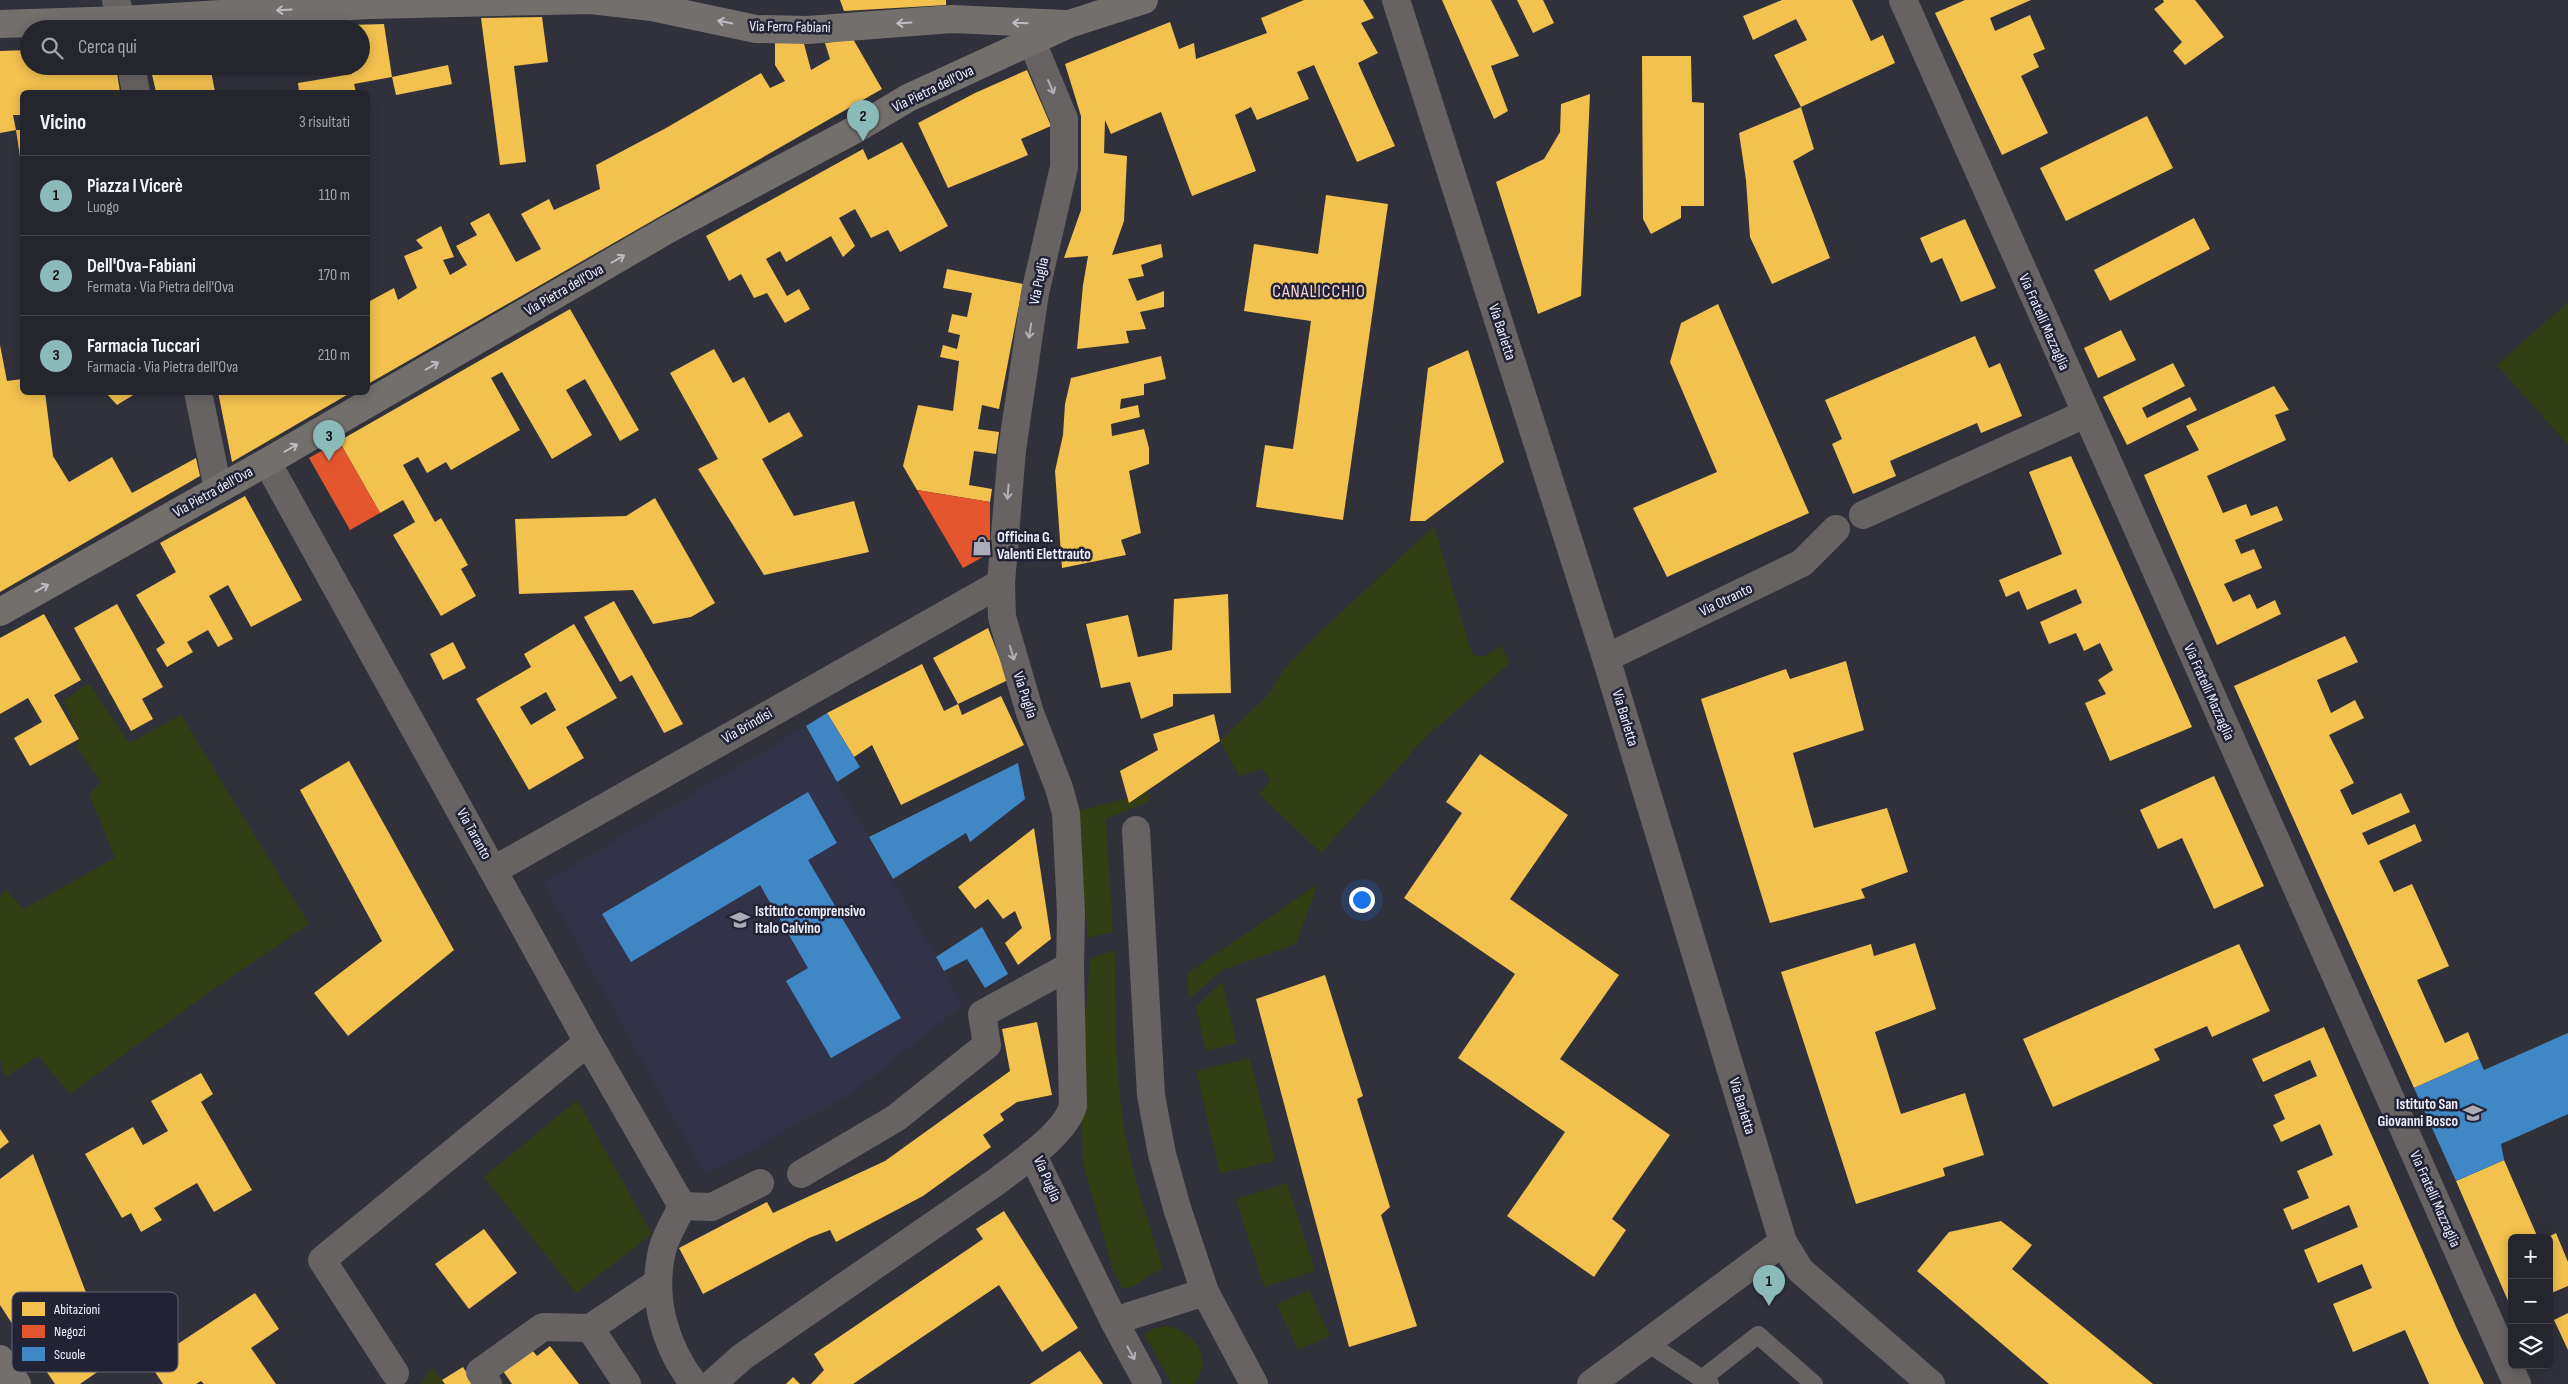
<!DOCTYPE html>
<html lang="it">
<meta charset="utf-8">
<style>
:root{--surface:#25252d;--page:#313139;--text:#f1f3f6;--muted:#a3a5aa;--line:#424249;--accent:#8bbbb9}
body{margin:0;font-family:"Sofia Sans Condensed",sans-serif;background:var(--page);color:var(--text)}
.controls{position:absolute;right:15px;bottom:15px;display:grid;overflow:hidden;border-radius:8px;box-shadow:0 2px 12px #0003}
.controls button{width:45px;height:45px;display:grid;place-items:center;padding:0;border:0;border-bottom:1px solid var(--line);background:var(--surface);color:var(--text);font:25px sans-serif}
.you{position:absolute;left:1361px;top:899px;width:18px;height:18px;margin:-12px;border:4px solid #fff;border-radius:50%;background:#1a73e8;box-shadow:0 0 0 8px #1a73e833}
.badge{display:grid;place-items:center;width:32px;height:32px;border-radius:50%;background:var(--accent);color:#111;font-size:16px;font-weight:700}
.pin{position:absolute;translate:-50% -41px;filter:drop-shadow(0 1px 2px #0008)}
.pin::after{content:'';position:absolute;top:26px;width:18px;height:15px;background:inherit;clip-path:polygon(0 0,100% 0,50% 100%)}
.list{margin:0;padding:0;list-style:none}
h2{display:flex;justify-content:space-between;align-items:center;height:65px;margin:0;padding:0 20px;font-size:21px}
h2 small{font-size:16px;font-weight:400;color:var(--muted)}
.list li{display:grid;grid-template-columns:32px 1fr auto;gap:15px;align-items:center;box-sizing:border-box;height:80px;padding:0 20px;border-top:1px solid var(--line)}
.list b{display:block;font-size:19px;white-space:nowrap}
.list p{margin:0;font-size:16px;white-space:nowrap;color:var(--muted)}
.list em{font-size:16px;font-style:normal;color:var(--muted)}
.icon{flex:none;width:28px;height:28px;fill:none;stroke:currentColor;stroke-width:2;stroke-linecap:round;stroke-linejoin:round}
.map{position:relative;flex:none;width:2568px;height:1384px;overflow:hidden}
.search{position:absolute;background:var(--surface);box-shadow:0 2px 12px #0003;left:20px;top:20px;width:350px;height:55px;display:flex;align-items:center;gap:12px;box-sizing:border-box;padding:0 18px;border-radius:28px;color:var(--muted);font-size:19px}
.panel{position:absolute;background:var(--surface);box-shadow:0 2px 12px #0003;left:20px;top:90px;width:350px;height:305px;border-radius:8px}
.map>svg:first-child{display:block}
.built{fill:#323249}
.green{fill:#323e14}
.homes{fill:#f2c14e;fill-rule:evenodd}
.shops{fill:#e4572e}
.schools{fill:#3f88c5}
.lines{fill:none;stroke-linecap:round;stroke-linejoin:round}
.service{stroke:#666362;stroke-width:18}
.minor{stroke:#666362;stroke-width:28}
.secondary{stroke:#726f6d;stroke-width:28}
.oneway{stroke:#bcbcc3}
.oneway2{stroke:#b1b0b7}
.labels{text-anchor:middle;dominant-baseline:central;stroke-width:5;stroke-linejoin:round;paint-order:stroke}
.street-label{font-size:15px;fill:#eeeffc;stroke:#232336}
.poi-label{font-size:15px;font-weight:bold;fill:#eeeffc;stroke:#232336;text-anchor:start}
.quarter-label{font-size:18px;letter-spacing:1px;fill:#f7d4d2;stroke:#232336}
.key{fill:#232336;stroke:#606071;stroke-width:1}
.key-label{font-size:14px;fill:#eeeffc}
</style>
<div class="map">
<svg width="2568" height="1384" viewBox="0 0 2568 1384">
<rect width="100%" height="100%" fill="#31313c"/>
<path class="built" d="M806,726L963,1005L848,1096L705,1175L543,883Z"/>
<g class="green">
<path d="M2568,302V445L2497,365Z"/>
<path d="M1434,526L1472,654L1483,657L1502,646L1510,663L1424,739L1321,853L1259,794L1271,780L1261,768L1240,777L1220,741L1268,695L1284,669L1319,633Z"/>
<path d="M89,683L129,743L181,715L309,924L208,993L70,1094L38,1056L6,1077L0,1060V898L6,889L23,909L115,858L89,794L101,782L76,747L79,739L64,700Z"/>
<path d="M1150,792L1148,802L1106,819L1113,932L1088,938L1077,811Z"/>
<path d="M1318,884L1296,944L1222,970L1189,999L1187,974Z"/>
<path d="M1115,950C1116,1010 1114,1073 1125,1132C1133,1178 1149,1223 1163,1268C1147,1275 1141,1285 1123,1289L1113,1270L1082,1160L1081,1075L1090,959Z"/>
<path d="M1222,982L1237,1043L1206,1051L1196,1007Z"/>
<path d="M1250,1058L1275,1161L1220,1173L1196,1071Z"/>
<path d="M577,1100L652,1234L576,1293L484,1177Z"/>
<path d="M1287,1183L1315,1271L1264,1287L1236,1199Z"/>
<path d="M1309,1290L1330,1336L1298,1350L1277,1304Z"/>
<path d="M1168,1326C1194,1332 1215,1360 1194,1384H1172L1144,1334L1155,1328Z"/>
<path d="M432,1368L445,1384H420Z"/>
</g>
<g class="homes">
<path d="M840,0H946V5L844,11Z"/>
<path d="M1304,0H1363L1374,18L1361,23L1378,53L1358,63L1395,146L1357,162L1314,65L1297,72L1309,99L1257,120L1251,107L1235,115L1256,171L1192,196L1161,112L1111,134L1105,120L1104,153L1127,156L1124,221L1112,255L1161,244L1163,257L1141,265L1144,276L1128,279L1137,301L1164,291V307L1140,312L1146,329L1126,331L1129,343L1077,349L1083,285L1088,256L1064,258L1081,210V116L1065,64L1170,22L1179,49L1194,43L1196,59L1267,33L1261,18Z"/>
<path d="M1442,0H1491L1519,56L1491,66L1508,111L1494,119Z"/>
<path d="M1517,0H1543L1554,23L1533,33Z"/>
<path d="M1782,0H1852L1871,41L1883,35L1895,63L1801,107L1814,149L1793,161L1830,258L1772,284L1750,237L1746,180L1739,133L1801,107L1774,55L1807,40L1796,19L1753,40L1743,16Z"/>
<path d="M1965,0H2031L1990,18L1995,31L2030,15L2045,49L2033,54L2039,67L2021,76L2048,133L2002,155L1935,13Z"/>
<path d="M2163,0H2195L2224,37L2185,65L2173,51L2182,42L2154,9L2164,2Z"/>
<path d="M542,17L548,62L514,66L526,162L500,165L481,18Z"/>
<path d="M384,24L392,77L354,84L356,92H299L298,83L352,74V66H361V29H350V25Z"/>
<path d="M853,39L882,89L368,384L370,301L394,288L398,300L417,288L404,256L423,248L416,240L441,226L454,257L443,260L450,275L467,265L456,246L477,235L470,223L489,213L516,262L541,249L521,214L549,199L554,210L600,189L596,165L666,128L761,73L770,88L785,81L775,65V42L803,40L811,70L830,59L825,43Z"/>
<path d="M29,50V66H116L120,92H22V115H13L16,130L0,133V51Z"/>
<path d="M1642,56H1691L1692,102L1704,103V206H1681V218L1651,234L1643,219Z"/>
<path d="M448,65L452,84L396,95L392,77Z"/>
<path d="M150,66H210L215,92H156Z"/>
<path d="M1027,70L1051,126L1021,139L1028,155L948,188L918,123L975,93Z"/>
<path d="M1590,94L1581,296L1538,314L1496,182L1544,159L1560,132L1561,104Z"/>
<path d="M2147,116L2173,168L2066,221L2040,168Z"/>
<path d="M16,130H22V163H21Z"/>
<path d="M902,142L948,226L900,252L888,230L871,238L855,209L839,218L855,246L843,257L831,236L786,262L780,251L766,259L787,296L799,289L810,309L785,323L767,293L754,298L741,274L729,281L706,236L863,149L868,160Z"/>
<path d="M1326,195L1388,204L1343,520L1256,507L1265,445L1293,449L1311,321L1244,311L1254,244L1318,254Z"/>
<path d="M2194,218L2210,249L2110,301L2094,270Z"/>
<path d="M1965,219L1996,288L1961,302L1942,258L1931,263L1920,238Z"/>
<path d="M947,269L1023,284L999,409L982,405L978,429L999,432L996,454L974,451L969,485L992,489L990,502L917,490L903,466L918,405L953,411L959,361L940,357L943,345L957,349L960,335L948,332L952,314L967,317L972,293L943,288Z"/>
<path d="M1718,304L1809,513L1667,577L1633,508L1717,472L1670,362L1681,323Z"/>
<path d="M570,309L639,430L620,441L585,379L566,390L592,435L552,459L502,372L491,378L520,430L451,470L446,462L427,473L418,457L403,465L435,522L441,518L468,565L461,569L476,596L441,616L393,535L415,522L403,500L380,513L339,441Z"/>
<path d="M2121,330L2136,360L2098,378L2084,348Z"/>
<path d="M1975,336L1989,368L2000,363L2022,416L1981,433L1977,423L1890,461L1896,476L1853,494L1832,444L1842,439L1825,400Z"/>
<path d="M0,345L7,381L22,379V392H45L53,456L69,482L112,457L132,493L196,458L200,476L0,592Z"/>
<path d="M714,349L733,383L744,377L769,423L789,412L803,436L762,459L794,516L854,501L869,552L764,575L698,469L718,459L670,373Z"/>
<path d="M1468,350L1504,462L1425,521H1410L1428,368Z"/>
<path d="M1161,356L1166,379L1144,384V395L1121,399L1120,409L1138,405L1140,417L1111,424L1112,436L1144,429L1149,448V464L1129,471L1141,533L1121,540L1126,555L1062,568L1055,471L1063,435L1065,404L1071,378Z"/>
<path d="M2173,363L2185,386L2142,408L2147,418L2190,397L2197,410L2127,445L2103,397Z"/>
<path d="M2274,386L2289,410L2275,415L2286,440L2207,476L2223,513L2246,504L2251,516L2277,506L2283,520L2235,540L2241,554L2254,549L2262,568L2224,584L2233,602L2250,594L2257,609L2275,600L2281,614L2217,645L2144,475L2199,450L2186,426Z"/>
<path d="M105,392H138L117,405Z"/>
<path d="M218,392H352L232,462Z"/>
<path d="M2071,456L2192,727L2110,761L2085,703L2106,694L2098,680L2113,670L2100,643L2084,651L2076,633L2049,644L2040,622L2082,603L2076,589L2027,610L2019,591L2006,597L1999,580L2062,554L2029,472Z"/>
<path d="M245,496L302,600L251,627L228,585L209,596L233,639L218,647L208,630L187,642L193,652L167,667L156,649L165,643L136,595L176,572L160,543Z"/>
<path d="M655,498L715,603L691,617L653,624L633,590L519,594L515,519L626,516Z"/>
<path d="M1228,594L1231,693L1173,694V706L1141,719L1130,682L1101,688L1086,624L1128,615L1138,657L1172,650L1174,599Z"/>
<path d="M614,601L683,724L664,733L632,675L620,682L584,617Z"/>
<path d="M117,604L163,687L142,699L153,719L131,731L74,628Z"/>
<path d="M44,614L81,680L54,695L79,739L30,766L14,738L42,722L28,698L0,714V638Z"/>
<path d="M574,624L617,698L566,727L584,758L529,790L476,699L531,667L524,654ZM546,692L556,710L531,725L520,707Z"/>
<path d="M988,628L1008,680L958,704L933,658Z"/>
<path d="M2345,636L2358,662L2317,680L2331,713L2355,700L2364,718L2329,735L2354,783L2340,790L2352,815L2401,793L2410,812L2362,833L2368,845L2415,824L2422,841L2379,861L2394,892L2412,884L2449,966L2417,980L2445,1043L2468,1032L2479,1059L2414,1088L2234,686Z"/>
<path d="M453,642L466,668L443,680L430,654Z"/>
<path d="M1846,661L1864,730L1793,753L1814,828L1887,808L1908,872L1861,889L1865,898L1770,923L1701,699L1786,669L1790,679Z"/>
<path d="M922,664L944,711L958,704L962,715L1001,696L1024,745L901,805L872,745L854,757L827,713Z"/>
<path d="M1214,714L1220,741L1129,803L1120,771L1158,750L1153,734Z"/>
<path d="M1480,754L1568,815L1510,899L1619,975L1560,1059L1670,1135L1612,1219L1626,1230L1594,1277L1507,1216L1565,1132L1458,1058L1515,974L1404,898L1462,813L1446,802Z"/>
<path d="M349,761L454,950L348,1036L314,993L382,941L300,790Z"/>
<path d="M2214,776L2264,886L2214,909L2182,838L2158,849L2140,810Z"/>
<path d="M1034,828L1051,939L1018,965L1005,943L1022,928L1015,911L1003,919L988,899L975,909L958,887Z"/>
<path d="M1915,943L1936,1009L1875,1032L1901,1114L1965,1093L1984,1155L1943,1168L1945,1176L1856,1204L1781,972L1871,944L1874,956Z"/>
<path d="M2239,944L2270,1011L2212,1037L2207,1026L2154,1049L2160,1060L2053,1107L2023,1039Z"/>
<path d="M1325,975L1363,1096L1357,1099L1390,1207L1381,1215L1417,1326L1349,1347L1256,999Z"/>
<path d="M1037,1022L1052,1095L1017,1102L1000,1114L1004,1120L983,1135L991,1147L923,1196L836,1242L830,1230L809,1238L703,1294L679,1248L767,1202L773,1213L885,1161L1010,1071L1002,1029Z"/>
<path d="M2324,1027L2458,1331L2484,1384H2429L2405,1330L2353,1352L2333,1304L2372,1288L2362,1264L2318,1283L2304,1250L2358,1227L2349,1205L2292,1230L2283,1209L2309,1198L2297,1171L2333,1155L2320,1124L2281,1142L2273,1125L2285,1119L2274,1095L2317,1076L2310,1060L2263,1082L2252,1059Z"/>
<path d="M201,1073L213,1094L201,1102L252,1190L214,1212L197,1183L154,1208L162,1220L141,1232L131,1213L122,1218L85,1154L133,1127L143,1145L168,1131L151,1101Z"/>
<path d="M0,1129L9,1142L0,1149Z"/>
<path d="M33,1154L90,1303L26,1345L0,1305V1179Z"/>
<path d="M2504,1160L2538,1238H2512V1310L2456,1181Z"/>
<path d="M1004,1211L1078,1328L1042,1352L999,1285L853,1384H811L824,1370L814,1354L983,1239L976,1229Z"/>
<path d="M2001,1221L2032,1245L2012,1269L2153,1384H2049L1917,1271L1949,1232Z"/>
<path d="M484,1229L517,1273L469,1309L435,1264Z"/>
<path d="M2556,1233L2568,1262V1286L2549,1294V1238H2546Z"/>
<path d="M255,1293L279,1329L251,1348L276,1384H204L201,1381L196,1384H163L141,1351L162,1337L170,1349Z"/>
<path d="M2568,1313V1350L2554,1320Z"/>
<path d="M85,1336L106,1366L80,1384H55L42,1365Z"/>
<path d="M550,1346L579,1384H512L503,1371L532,1350L537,1356Z"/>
<path d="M1080,1351L1103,1384H1030L1078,1352Z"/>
<path d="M463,1367L474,1384H445L442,1380Z"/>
<path d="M793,1377L800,1384H786Z"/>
</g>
<g class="shops">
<path d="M339,441L380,513L350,530L309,458Z"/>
<path d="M917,490L990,502V553L963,568Z"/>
</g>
<g class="schools">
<path d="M827,713L860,767L837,782L806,726Z"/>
<path d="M1018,763L1025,799L970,842L966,833L893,879L869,837Z"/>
<path d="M808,792L837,843L808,860L901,1018L831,1058L786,981L808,968L760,885L631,962L602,914Z"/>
<path d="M982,927L1008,974L985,988L967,959L944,971L936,957Z"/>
<path d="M2568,1033V1114L2501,1144L2504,1160L2456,1181L2414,1088L2479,1059L2484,1070Z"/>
</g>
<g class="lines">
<g class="service">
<path d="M1646,1342L1710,1384"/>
<path d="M1703,1378L1758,1335L1814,1384"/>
</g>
<g class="minor">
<path d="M116,0L123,29"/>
<path d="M1396,0L1606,658L1783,1242L1800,1270L1931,1384"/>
<path d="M1903,0L2517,1384"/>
<path d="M131,66L136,92"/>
<path d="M198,392L218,489"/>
<path d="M267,462L588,1042L682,1206"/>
<path d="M1863,515L2085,414"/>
<path d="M1606,658L1802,563L1836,529"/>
<path d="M1136,830L1151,1095L1162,1154L1177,1208L1205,1292L1254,1384"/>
<path d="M494,870L1001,583"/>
<path d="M1032,1154L1114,1321L1148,1384"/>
<path d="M801,1174L896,1118L987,1045L982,1014L1070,966"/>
<path d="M682,1206C676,1220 665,1236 662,1251C651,1298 665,1347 694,1384"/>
<path d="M682,1206L712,1207L760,1183"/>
<path d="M1114,1321L1205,1292"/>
<path d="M395,1373L322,1260L588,1042"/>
<path d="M488,1384L480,1372L543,1327L590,1328"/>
<path d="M627,1384L590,1328L657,1283"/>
<path d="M712,1384L742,1357L996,1182C1019,1164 1065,1134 1073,1106L1070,966L1071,912L1066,813L1059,788L1030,713L1002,617L1001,583L1012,450L1035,293L1064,167V119L1032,42"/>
<path d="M1591,1384L1783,1242"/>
</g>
<g class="secondary">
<path d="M0,24L122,20L369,5L591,0L652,7L756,29L808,30L952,19L1065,24"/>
<path d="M0,612L267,462L667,230L856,129L908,98L1069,24L1144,0"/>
<path d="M0,1359L17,1384"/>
</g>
</g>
<defs><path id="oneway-shaft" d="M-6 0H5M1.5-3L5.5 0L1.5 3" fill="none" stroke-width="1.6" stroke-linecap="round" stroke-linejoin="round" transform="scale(1.25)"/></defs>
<g class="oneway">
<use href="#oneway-shaft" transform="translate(284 10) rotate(177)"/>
<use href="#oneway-shaft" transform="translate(725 22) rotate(-168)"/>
<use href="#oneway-shaft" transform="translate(904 23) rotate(176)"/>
<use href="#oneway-shaft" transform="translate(1020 23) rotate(-178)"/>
<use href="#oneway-shaft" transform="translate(618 259) rotate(-30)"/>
<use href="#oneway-shaft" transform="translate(432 366) rotate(-30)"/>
<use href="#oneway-shaft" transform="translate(291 448) rotate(-30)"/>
<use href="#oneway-shaft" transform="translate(42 588) rotate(-29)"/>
</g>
<g class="oneway2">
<use href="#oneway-shaft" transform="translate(1051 87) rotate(67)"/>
<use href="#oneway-shaft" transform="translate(1030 331) rotate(99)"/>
<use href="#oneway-shaft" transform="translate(1008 492) rotate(95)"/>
<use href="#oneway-shaft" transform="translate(1012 653) rotate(73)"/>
<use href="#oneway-shaft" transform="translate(1131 1353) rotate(61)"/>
</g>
<defs>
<symbol id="shop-bare" viewBox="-9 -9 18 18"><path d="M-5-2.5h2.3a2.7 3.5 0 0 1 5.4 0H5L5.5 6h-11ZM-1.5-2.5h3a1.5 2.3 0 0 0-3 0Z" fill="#acacb9" stroke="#232336" stroke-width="2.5" paint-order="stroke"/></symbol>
<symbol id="school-bare" viewBox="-9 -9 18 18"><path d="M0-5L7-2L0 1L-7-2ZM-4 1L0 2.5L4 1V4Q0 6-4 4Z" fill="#acacb9" stroke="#232336" stroke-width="2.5" paint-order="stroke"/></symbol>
</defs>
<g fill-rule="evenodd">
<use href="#shop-bare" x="968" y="532" width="28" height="28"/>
<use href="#school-bare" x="726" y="906" width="28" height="28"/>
<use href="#school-bare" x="2459" y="1099" width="28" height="28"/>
</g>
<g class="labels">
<g class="street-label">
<text transform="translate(790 27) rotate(1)">Via Ferro Fabiani</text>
<text transform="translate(933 89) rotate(-26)">Via Pietra dell'Ova</text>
<text transform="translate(1039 281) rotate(-78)">Via Puglia</text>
<text transform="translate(564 290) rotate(-30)">Via Pietra dell'Ova</text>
<text transform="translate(2044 322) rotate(66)">Via Fratelli Mazzaglia</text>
<text transform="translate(1502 332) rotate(72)">Via Barletta</text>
<text transform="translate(213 492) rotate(-29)">Via Pietra dell'Ova</text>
<text transform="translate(1726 600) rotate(-26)">Via Otranto</text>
<text transform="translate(2209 692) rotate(66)">Via Fratelli Mazzaglia</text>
<text transform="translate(1025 695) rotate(72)">Via Puglia</text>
<text transform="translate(1625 718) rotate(73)">Via Barletta</text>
<text transform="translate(747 726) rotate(-30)">Via Brindisi</text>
<text transform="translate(474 834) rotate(61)">Via Taranto</text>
<text transform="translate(1742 1106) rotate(73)">Via Barletta</text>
<text transform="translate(1047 1179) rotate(67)">Via Puglia</text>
<text transform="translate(2435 1199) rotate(66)">Via Fratelli Mazzaglia</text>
</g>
<g class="poi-label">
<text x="997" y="537">Officina G.<tspan x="997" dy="17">Valenti Elettrauto</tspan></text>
<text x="755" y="911">Istituto comprensivo<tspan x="755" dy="17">Italo Calvino</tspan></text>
<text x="2458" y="1104" text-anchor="end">Istituto San<tspan x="2458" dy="17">Giovanni Bosco</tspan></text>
</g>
<g class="quarter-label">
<text x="1319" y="291">CANALICCHIO</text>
</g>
</g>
<rect x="12" y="1292" width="166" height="80" rx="8" class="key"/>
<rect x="22" y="1302" width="23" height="14" fill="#f2c14e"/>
<rect x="22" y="1325" width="23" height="13" fill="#e4572e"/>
<rect x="22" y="1347" width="23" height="14" fill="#3f88c5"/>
<g class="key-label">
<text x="54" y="1314">Abitazioni</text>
<text x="54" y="1336">Negozi</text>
<text x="54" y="1359">Scuole</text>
</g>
</svg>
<div class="controls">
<button>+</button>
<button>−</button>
<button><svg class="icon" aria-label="layers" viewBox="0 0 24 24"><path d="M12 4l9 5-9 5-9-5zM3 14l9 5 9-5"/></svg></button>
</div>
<div class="you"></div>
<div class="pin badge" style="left:1769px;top:1306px">1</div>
<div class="pin badge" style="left:863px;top:141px">2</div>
<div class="pin badge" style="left:329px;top:461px">3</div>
<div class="search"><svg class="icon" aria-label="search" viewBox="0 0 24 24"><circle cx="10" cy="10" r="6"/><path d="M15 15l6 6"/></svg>Cerca qui</div>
<section class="panel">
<h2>Vicino<small>3 risultati</small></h2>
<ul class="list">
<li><span class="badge">1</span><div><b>Piazza I Vicerè</b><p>Luogo</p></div><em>110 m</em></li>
<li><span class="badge">2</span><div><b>Dell'Ova-Fabiani</b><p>Fermata · Via Pietra dell'Ova</p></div><em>170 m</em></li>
<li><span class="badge">3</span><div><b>Farmacia Tuccari</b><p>Farmacia · Via Pietra dell'Ova</p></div><em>210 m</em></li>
</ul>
</section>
</div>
